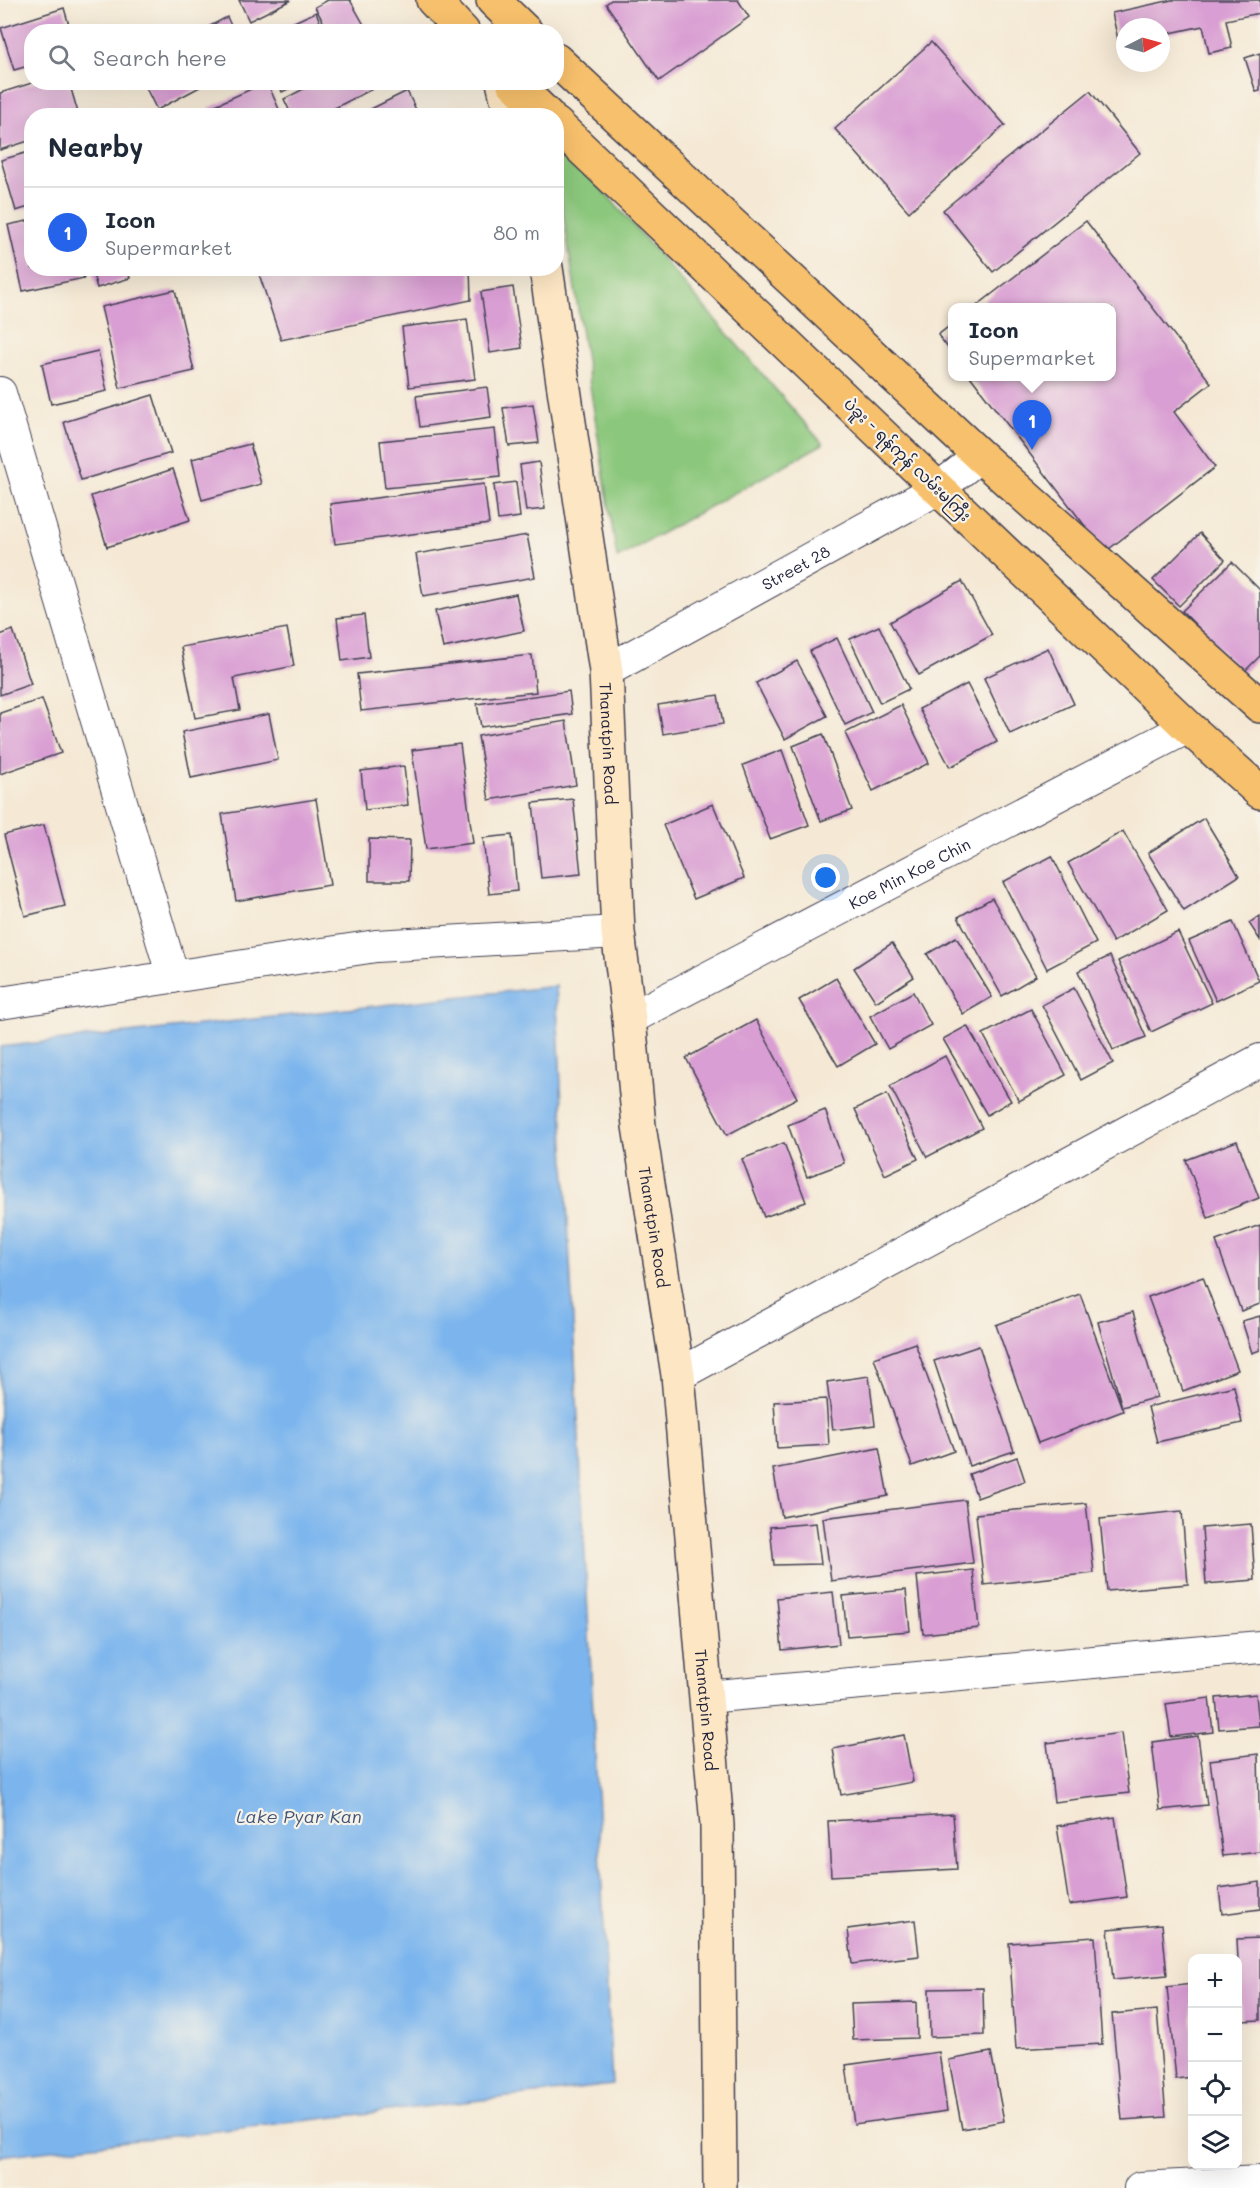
<!DOCTYPE html>
<meta charset="utf-8">
<style>
:root{--surface:#fff;--page:#f6f6f7;--text:#1f2937;--muted:#747a83;--line:#e0e1e3;--accent:#2563eb}
body{margin:0;font-family:Mali,"Noto Sans Myanmar",sans-serif;background:var(--page);color:var(--text)}
.controls{position:absolute;right:18px;bottom:18px;display:grid;overflow:hidden;border-radius:12px;box-shadow:0 6px 24px #0002}
.controls button{width:54px;height:54px;display:grid;place-items:center;padding:0;border:0;border-bottom:2px solid var(--line);background:var(--surface);color:var(--text);font:30px sans-serif}
.compass{position:absolute;left:1116px;top:18px;width:54px;height:54px;border-radius:50%;background:var(--surface);box-shadow:0 6px 24px #0002;rotate:84deg}
.you{position:absolute;left:826px;top:878px;width:21px;height:21px;margin:-15px;border:4px solid #fff;border-radius:50%;background:#1a73e8;box-shadow:0 0 0 9px #1a73e833}
.badge{display:grid;place-items:center;width:39px;height:39px;border-radius:50%;background:var(--accent);color:#fff;font-size:20px;font-weight:700}
.pin{position:absolute;translate:-50% -50px;filter:drop-shadow(0 2px 3px #0008)}
.pin::after{content:'';position:absolute;top:32px;width:21px;height:18px;background:inherit;clip-path:polygon(0 0,100% 0,50% 100%)}
.popup{position:absolute;left:948px;top:303px;width:168px;height:78px;box-sizing:border-box;display:grid;place-content:center;border-radius:12px;background:var(--surface);filter:drop-shadow(0 2px 4px #0005);font-size:20px;white-space:nowrap;color:var(--muted)}
.popup b{font-size:22px;color:var(--text)}
.popup::after{content:'';position:absolute;left:50%;top:100%;margin-left:-12px;border:12px solid transparent;border-top-color:var(--surface)}
.list{margin:0;padding:0;list-style:none}
h2{display:flex;justify-content:space-between;align-items:center;height:78px;margin:0;padding:0 24px;font-size:26px}
h2 small{font-size:20px;font-weight:400;color:var(--muted)}
.list li{display:grid;grid-template-columns:39px 1fr auto;gap:18px;align-items:center;box-sizing:border-box;height:90px;padding:0 24px;border-top:2px solid var(--line)}
.list b{display:block;font-size:22px;white-space:nowrap}
.list p{margin:0;font-size:20px;white-space:nowrap;color:var(--muted)}
.list em{font-size:20px;font-style:normal;color:var(--muted)}
.icon{flex:none;width:33px;height:33px;fill:none;stroke:currentColor;stroke-width:2;stroke-linecap:round;stroke-linejoin:round}
.map{position:relative;flex:none;width:1260px;height:2188px;overflow:hidden}
.search{position:absolute;background:var(--surface);box-shadow:0 6px 24px #0002;left:24px;top:24px;width:540px;height:66px;display:flex;align-items:center;gap:15px;box-sizing:border-box;padding:0 21px;border-radius:24px;color:var(--muted);font-size:22px}
.panel{position:absolute;background:var(--surface);box-shadow:0 6px 24px #0002;left:24px;top:108px;width:540px;height:168px;border-radius:24px}
.map>svg:first-child{display:block}
.green{fill:#8bc77c;stroke:#56745c;stroke-width:1.5}
.water{fill:#7cb5ed;stroke:#4f6c94;stroke-width:1.5}
.building{fill:#d99ed3}
.lines{fill:none;stroke-linecap:round;stroke-linejoin:round}
.street-casing{stroke:#424052;stroke-width:34}
.secondary-casing{stroke:#424052;stroke-width:36}
.highway-casing{stroke:#424052;stroke-width:36}
.street{stroke:#fff;stroke-width:32}
.secondary{stroke:#fce6c4;stroke-width:33}
.highway{stroke:#f7c06c;stroke-width:33}
.labels{text-anchor:middle;dominant-baseline:central;stroke-width:4.5;stroke-linejoin:round;paint-order:stroke}
.street-label{font-size:16px;fill:#22223b;stroke:#f7f3e8}
.water-label{font-size:18px;font-style:italic;fill:#425579;stroke:#f7f3e8}
</style>
<div class="map">
<svg width="1260" height="2188" viewBox="0 0 1260 2188">
<rect width="100%" height="100%" fill="#f7f3e8"/>
<filter id="ink" filterUnits="userSpaceOnUse"><feTurbulence type="fractalNoise" baseFrequency=".0167" numOctaves="2"/><feDisplacementMap in="SourceGraphic" scale="12" xChannelSelector="R" yChannelSelector="G"/><feConvolveMatrix kernelMatrix="1 2 1 2 8 2 1 2 1" color-interpolation-filters="sRGB"/></filter>
<filter id="wash" filterUnits="userSpaceOnUse"><feTurbulence type="fractalNoise" baseFrequency=".008" numOctaves="4" result="noise"/><feDisplacementMap in="SourceGraphic" scale="24" xChannelSelector="R" yChannelSelector="G"/><feGaussianBlur stdDeviation="1.35" result="paint"/><feColorMatrix in="noise" values="0 0 0 0 0 0 0 0 0 0 0 0 0 0 0 0 0 1.4 0 .05"/><feComposite in="paint" operator="in"/></filter>
<g filter="url(#wash)">
<rect width="100%" height="100%" fill="#f5e9d5"/>
<path class="green" d="M556,136L823,444L617,558L557,175Z"/>
<path class="water" d="M556,986L612,2085L0,2156V1047Z"/>
<g id="blocks">
<g class="building">
<path d="M239,0H291L249,21Z"/>
<path d="M328,0H350L368,32H329L315,7Z"/>
<path d="M611,0H738L749,17L659,81L606,4Z"/>
<path d="M1172,0H1260V13L1226,20L1232,48L1209,53L1203,26L1161,35V27H1125V42L1119,44L1112,13Z"/>
<path d="M64,8L71,32H32V65L14,70L1,28Z"/>
<path d="M316,12L324,32H272Z"/>
<path d="M227,17L234,32H199Z"/>
<path d="M931,42L1005,125L909,212L835,129Z"/>
<path d="M1260,53V91L1256,92L1245,58Z"/>
<path d="M35,82H69L79,116H32V140L0,150V93Z"/>
<path d="M143,82H209L157,110Z"/>
<path d="M267,82L282,116H212L209,108Z"/>
<path d="M278,82H302L282,92Z"/>
<path d="M317,82H386L319,116H292L284,99Z"/>
<path d="M407,91L419,116H357Z"/>
<path d="M1090,91L1140,153L993,272L943,210Z"/>
<path d="M32,151V206L16,211L1,160Z"/>
<path d="M32,220V268H81L84,278L23,291L8,225Z"/>
<path d="M1086,221L1211,383L1174,412L1215,467L1105,552L970,376H1112V308H974Z"/>
<path d="M99,268H127L130,278L97,288L92,271Z"/>
<path d="M257,268H470L471,300L281,340Z"/>
<path d="M513,287L522,348L490,353L481,292Z"/>
<path d="M175,290L194,371L120,388L101,307Z"/>
<path d="M467,319L475,379L409,387L402,327Z"/>
<path d="M952,324V353L938,335Z"/>
<path d="M98,351L107,391L51,404L42,364Z"/>
<path d="M487,387L491,417L420,427L416,396Z"/>
<path d="M153,395L171,453L81,480L64,422Z"/>
<path d="M533,404L539,443L509,446L503,408Z"/>
<path d="M495,429L500,477L385,488L380,441Z"/>
<path d="M250,444L261,484L202,500L192,459Z"/>
<path d="M539,462L545,509L526,511L520,465Z"/>
<path d="M173,469L190,520L107,547L91,496Z"/>
<path d="M516,482L520,517L498,520L494,485Z"/>
<path d="M484,484L489,524L335,544L330,504Z"/>
<path d="M1200,533L1225,560L1179,606L1153,580Z"/>
<path d="M527,535L535,577L423,596L416,554Z"/>
<path d="M1232,562L1260,590V656L1243,673L1182,611Z"/>
<path d="M962,581L992,635L919,675L890,622Z"/>
<path d="M516,594L524,631L443,648L435,611Z"/>
<path d="M364,615L369,657L342,661L337,618Z"/>
<path d="M879,626L909,689L880,703L850,639Z"/>
<path d="M287,628L294,666L234,678L240,710L195,718L181,647Z"/>
<path d="M13,630L31,684L0,695V635Z"/>
<path d="M837,638L872,712L845,725L810,651Z"/>
<path d="M1048,648L1074,704L1010,734L984,678Z"/>
<path d="M532,655L536,692L361,711L357,674Z"/>
<path d="M797,661L827,716L785,739L756,683Z"/>
<path d="M967,684L997,742L950,767L919,709Z"/>
<path d="M569,691L572,714L481,727L477,704Z"/>
<path d="M718,695L723,724L663,734L658,705Z"/>
<path d="M42,699L61,753L0,774V713Z"/>
<path d="M901,705L929,763L873,791L845,733Z"/>
<path d="M269,714L278,760L191,778L182,732Z"/>
<path d="M566,721L576,785L489,800L478,736Z"/>
<path d="M823,734L852,810L821,821L793,746Z"/>
<path d="M460,744L473,843L426,849L412,750Z"/>
<path d="M782,750L809,825L770,839L743,765Z"/>
<path d="M404,766L408,805L365,810L361,771Z"/>
<path d="M316,799L330,885L236,901L222,814Z"/>
<path d="M573,799L581,874L541,878L533,803Z"/>
<path d="M713,804L744,878L694,899L663,825Z"/>
<path d="M1204,818L1239,876L1184,911L1148,853Z"/>
<path d="M44,825L65,906L25,916L4,835Z"/>
<path d="M1123,831L1168,910L1113,942L1068,863Z"/>
<path d="M512,835L517,891L489,894L483,838Z"/>
<path d="M369,839L410,840L409,881H369Z"/>
<path d="M1052,856L1096,943L1047,969L1003,882Z"/>
<path d="M992,898L1036,976L1002,996L958,917Z"/>
<path d="M1260,916V940L1249,923Z"/>
<path d="M1233,922L1259,981L1216,1001L1189,941Z"/>
<path d="M1178,932L1212,1003L1151,1032L1118,961Z"/>
<path d="M956,937L992,997L963,1014L927,954Z"/>
<path d="M892,943L914,977L876,1002L854,968Z"/>
<path d="M1110,956L1146,1037L1113,1050L1078,971Z"/>
<path d="M836,978L875,1044L838,1066L799,1000Z"/>
<path d="M1074,988L1113,1063L1081,1080L1042,1005Z"/>
<path d="M913,992L931,1025L888,1049L870,1016Z"/>
<path d="M1031,1009L1066,1075L1019,1101L983,1034Z"/>
<path d="M756,1020L797,1098L727,1135L686,1058Z"/>
<path d="M967,1026L1011,1101L987,1115L943,1039Z"/>
<path d="M945,1056L982,1128L927,1157L890,1086Z"/>
<path d="M887,1094L918,1159L885,1175L855,1109Z"/>
<path d="M825,1110L844,1163L807,1177L788,1125Z"/>
<path d="M1237,1141L1259,1198L1208,1218L1186,1160Z"/>
<path d="M784,1143L806,1202L764,1217L742,1159Z"/>
<path d="M1260,1225V1304L1241,1311L1216,1241Z"/>
<path d="M1203,1277L1238,1370L1183,1391L1148,1297Z"/>
<path d="M1080,1294L1123,1411L1038,1443L996,1325Z"/>
<path d="M1133,1312L1157,1397L1122,1407L1098,1322Z"/>
<path d="M1260,1316V1350L1252,1353L1242,1321Z"/>
<path d="M915,1343L954,1451L912,1466L874,1358Z"/>
<path d="M979,1346L1014,1451L969,1466L934,1361Z"/>
<path d="M869,1376L875,1425L833,1430L827,1382Z"/>
<path d="M1234,1386L1242,1423L1157,1442L1148,1407Z"/>
<path d="M826,1399L829,1445L777,1448L774,1402Z"/>
<path d="M879,1448L888,1496L782,1517L773,1469Z"/>
<path d="M1017,1457L1025,1481L977,1498L969,1474Z"/>
<path d="M965,1500L973,1563L831,1581L823,1518Z"/>
<path d="M1086,1503L1094,1573L984,1585L976,1514Z"/>
<path d="M1182,1511L1188,1584L1107,1591L1100,1519Z"/>
<path d="M816,1523L821,1564L774,1565L770,1527Z"/>
<path d="M1251,1524L1255,1580L1206,1584L1202,1528Z"/>
<path d="M973,1570L979,1628L923,1634L917,1576Z"/>
<path d="M906,1590L910,1631L847,1636L843,1596Z"/>
<path d="M833,1592L839,1644L782,1650L777,1598Z"/>
<path d="M1256,1694L1259,1726L1219,1729L1216,1698Z"/>
<path d="M1209,1698L1213,1732L1171,1737L1166,1704Z"/>
<path d="M1121,1733L1129,1793L1054,1802L1047,1743Z"/>
<path d="M904,1735L913,1782L841,1795L833,1749Z"/>
<path d="M1198,1736L1207,1805L1160,1810L1152,1742Z"/>
<path d="M1258,1754L1260,1852L1223,1856L1210,1760Z"/>
<path d="M953,1814L957,1869L831,1876L828,1821Z"/>
<path d="M1115,1817L1127,1897L1069,1905L1057,1826Z"/>
<path d="M1260,1882V1909L1222,1914L1219,1888Z"/>
<path d="M915,1920L919,1956L852,1964L848,1929Z"/>
<path d="M1162,1924L1167,1975L1113,1980L1108,1929Z"/>
<path d="M1095,1937L1102,2044L1016,2049L1009,1943Z"/>
<path d="M1260,1938V2020L1241,2021L1237,1939Z"/>
<path d="M1192,1984V2077L1176,2079L1167,1987Z"/>
<path d="M983,1988L984,2035L930,2037L929,1989Z"/>
<path d="M916,2002L917,2038L853,2040L851,2004Z"/>
<path d="M1157,2010L1166,2117L1122,2120L1112,2014Z"/>
<path d="M939,2052L947,2111L854,2124L846,2065Z"/>
<path d="M991,2052L1004,2121L962,2129L949,2060Z"/>
</g>
</g>
</g>
<g filter="url(#ink)">
<use href="#blocks" fill-opacity="0" stroke="#424052" stroke-width="1.5"/>
<g class="lines">
<defs>
<g id="street">
<path d="M0,393L173,977"/>
<path id="s1" d="M606,671L939,488L980,456"/>
<path d="M0,1003L376,946L618,932"/>
<path id="s2" d="M629,1019L1188,727"/>
<path d="M678,1375L1260,1060"/>
<path d="M706,1697L1260,1647"/>
<path d="M1140,2188L1260,2182"/>
</g>
<g id="secondary">
<path d="M503,82L511,116"/>
<path id="s3" d="M546,268L606,671L618,932L629,1019L639,1126L678,1375L717,1825L720,2188"/>
</g>
<g id="highway">
<path d="M433,0L463,32"/>
<path d="M493,0L526,32"/>
<path d="M556,60L980,456L1260,706"/>
<path d="M513,82L548,116"/>
<path d="M556,124L1188,727L1260,792"/>
</g>
</defs>
<use href="#street" class="street-casing"/>
<use href="#secondary" class="secondary-casing"/>
<use href="#highway" class="highway-casing"/>
<use href="#street" class="street"/>
<use href="#secondary" class="secondary"/>
<use href="#highway" class="highway"/>
</g>
</g>
<g class="labels">
<g class="street-label">
<text transform="translate(908 459) rotate(44)">ပဲခူး - ရန်ကုန် လမ်းမကြီး</text>
<text stroke="none"><textPath href="#s1" startOffset="216">Street 28</textPath></text>
<text stroke="none"><textPath href="#s3" startOffset="480">Thanatpin Road</textPath></text>
<text stroke="none"><textPath href="#s2" startOffset="316">Koe Min Koe Chin</textPath></text>
<text stroke="none"><textPath href="#s3" startOffset="966">Thanatpin Road</textPath></text>
<text stroke="none"><textPath href="#s3" startOffset="1452">Thanatpin Road</textPath></text>
</g>
<g class="water-label">
<text x="299" y="1816">Lake Pyar Kan</text>
</g>
</g>
</svg>
<div class="controls">
<button>+</button>
<button>−</button>
<button><svg class="icon" aria-label="locate" viewBox="0 0 24 24"><circle cx="12" cy="12" r="6"/><path d="M12 2v4M12 18v4M2 12h4M18 12h4"/></svg></button>
<button><svg class="icon" aria-label="layers" viewBox="0 0 24 24"><path d="M12 4l9 5-9 5-9-5zM3 14l9 5 9-5"/></svg></button>
</div>
<svg class="compass" viewBox="-18 -18 36 36"><path d="M0-13l5 13h-10z" fill="#e53935"/><path d="M0 13l5-13h-10z" fill="#747a83"/></svg>
<div class="you"></div>
<div class="pin badge" style="left:1032px;top:450px">1</div>
<div class="popup"><b>Icon</b>Supermarket</div>
<div class="search"><svg class="icon" aria-label="search" viewBox="0 0 24 24"><circle cx="10" cy="10" r="6"/><path d="M15 15l6 6"/></svg>Search here</div>
<section class="panel">
<h2>Nearby<small></small></h2>
<ul class="list">
<li><span class="badge">1</span><div><b>Icon</b><p>Supermarket</p></div><em>80 m</em></li>
</ul>
</section>
</div>
